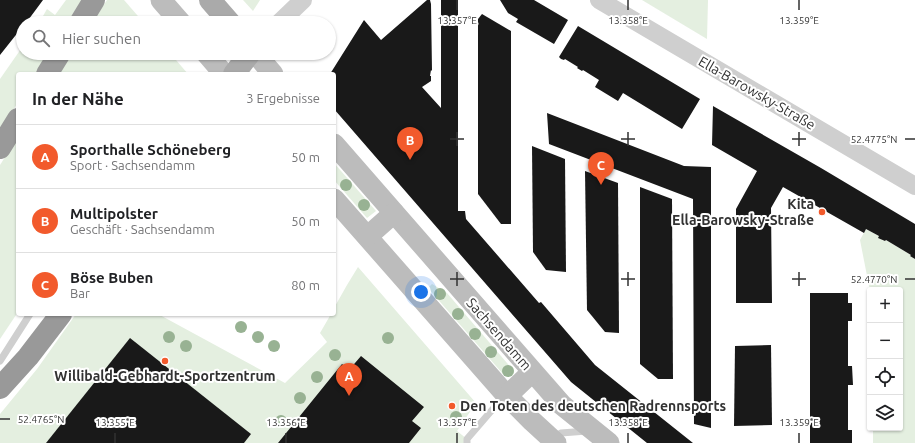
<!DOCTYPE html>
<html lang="de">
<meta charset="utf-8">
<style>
:root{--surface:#fff;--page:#f2f2f2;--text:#202124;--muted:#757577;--line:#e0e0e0;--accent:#f25a2c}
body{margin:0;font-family:Ubuntu,sans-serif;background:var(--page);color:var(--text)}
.controls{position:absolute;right:12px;bottom:12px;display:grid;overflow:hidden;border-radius:4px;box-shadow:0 1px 3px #0004}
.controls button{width:36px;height:36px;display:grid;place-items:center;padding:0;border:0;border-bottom:1px solid var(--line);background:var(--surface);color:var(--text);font:20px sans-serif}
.you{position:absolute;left:421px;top:292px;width:14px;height:14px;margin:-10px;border:3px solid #fff;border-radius:50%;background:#1a73e8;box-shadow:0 0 0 6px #1a73e833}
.badge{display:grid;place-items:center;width:26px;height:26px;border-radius:50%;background:var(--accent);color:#fff;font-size:13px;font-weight:700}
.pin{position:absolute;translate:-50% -33px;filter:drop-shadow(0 1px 2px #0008)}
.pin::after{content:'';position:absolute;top:21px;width:14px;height:12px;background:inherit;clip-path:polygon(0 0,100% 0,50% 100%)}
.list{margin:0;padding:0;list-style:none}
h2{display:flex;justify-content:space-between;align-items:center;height:52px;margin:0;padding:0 16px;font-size:17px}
h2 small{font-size:13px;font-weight:400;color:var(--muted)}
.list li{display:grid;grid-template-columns:26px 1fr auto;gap:12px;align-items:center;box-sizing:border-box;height:64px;padding:0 16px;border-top:1px solid var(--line)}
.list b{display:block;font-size:15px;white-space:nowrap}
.list p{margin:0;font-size:13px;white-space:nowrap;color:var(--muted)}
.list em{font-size:13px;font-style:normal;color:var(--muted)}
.icon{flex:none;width:22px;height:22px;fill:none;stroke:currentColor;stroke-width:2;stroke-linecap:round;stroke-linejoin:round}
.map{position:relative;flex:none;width:915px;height:443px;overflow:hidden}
.search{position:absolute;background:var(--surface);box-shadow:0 1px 3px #0004;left:16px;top:16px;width:320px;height:44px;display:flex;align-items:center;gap:10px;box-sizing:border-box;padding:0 14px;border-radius:22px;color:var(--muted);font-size:15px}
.panel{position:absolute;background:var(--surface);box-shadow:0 1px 3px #0004;left:16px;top:72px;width:320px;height:244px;border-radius:4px}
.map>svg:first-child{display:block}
.green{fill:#e4efe0}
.building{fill:#191919}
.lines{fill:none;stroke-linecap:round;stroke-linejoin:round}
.service{stroke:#cfcfcf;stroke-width:7}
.tertiary{stroke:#cfcfcf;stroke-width:18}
.secondary{stroke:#bcbcbc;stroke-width:21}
.primary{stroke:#aaa;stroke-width:22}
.motorway{stroke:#999;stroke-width:22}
.tree{fill:#98b293}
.ticks{fill:none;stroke:#323232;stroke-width:1.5}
.poi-dot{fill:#f25a2c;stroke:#fff;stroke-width:1.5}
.labels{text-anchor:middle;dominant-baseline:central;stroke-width:4;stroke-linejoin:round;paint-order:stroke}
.street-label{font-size:14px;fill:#323232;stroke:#fff}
.poi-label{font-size:14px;font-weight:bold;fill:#323232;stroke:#fff;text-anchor:end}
.ticks-label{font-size:10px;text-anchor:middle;fill:#323232;stroke:#fff;stroke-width:4;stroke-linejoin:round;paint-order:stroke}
</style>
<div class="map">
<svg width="915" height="443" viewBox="0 0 915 443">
<rect width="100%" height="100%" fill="#fff"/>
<g class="green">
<path d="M66,0H82L67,23H39L47,9L55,15Z"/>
<path d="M107,0H124L144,23H92Z"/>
<path d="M243,0H260L253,11Z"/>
<path d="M642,0H708L707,39Z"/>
<path d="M23,46V53H49L36,74H18V102L0,132V79Z"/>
<path d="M72,53H170L188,74H58Z"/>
<path d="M18,137V312L0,339V165Z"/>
<path d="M334,163L376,211L367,218L334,180Z"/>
<path d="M866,229L879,236V238L885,241L886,240L911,255L910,256L915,259V443H873V428H900V290H870V291L860,240Z"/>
<path d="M358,267L476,403L457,431L467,439V443H0V414L37,369L76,314H158L285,383L327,342L320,333L331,314H334V308L347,285Z"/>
<path d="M432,284L447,293L513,370L514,373L512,376L508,377L503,374L428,288Z"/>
</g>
<g class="building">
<path d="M0,0H43L26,23H23V26L0,55Z"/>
<path d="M427,0H430L431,4L432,71L431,70L430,76H431V81L422,87L441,108V0H458V211H465L466,219L539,303L541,302L595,365L693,443H647L571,382L334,109V74H330L364,20L381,40Z"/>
<path d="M500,0H534L568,20L554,44L516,22L518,19L508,13Z"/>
<path d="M482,14L511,31V224H501L478,194V19Z"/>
<path d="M578,26L700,99L682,129L623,93L618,101L595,87L599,80L583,70L582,71L577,68L578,67L565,59L564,60L561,59L559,57Z"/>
<path d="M713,106L821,168L915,224V259L910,256L911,255L886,240L885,241L878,238L879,236L866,229L864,233L783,187L771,208L772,303H736V209L757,171L712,145Z"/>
<path d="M547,113L684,166L711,167V428L694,424L693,199L549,144Z"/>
<path d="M532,146L565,159L566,272L546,270L533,252Z"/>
<path d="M585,171L618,183L619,333L605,332L587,310Z"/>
<path d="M640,187L672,199L673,379H658L640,364Z"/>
<path d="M810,293H848V303H852V321H848V366H852L853,385H848V430H852V443H810Z"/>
<path d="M130,338L251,434L244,443H46Z"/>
<path d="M771,345L772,425L734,426L735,346Z"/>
<path d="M361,356L424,407L412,421L421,428L409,443H278L342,364L349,370Z"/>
</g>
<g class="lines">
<g class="service">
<path d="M0,361L30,314"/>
<path d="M554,439L561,433L587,431"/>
<path d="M467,443V439L492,410L506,396"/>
</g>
<g class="tertiary">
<path d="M599,0L915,186"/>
<path d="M279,23L303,0"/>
</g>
<g class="secondary">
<path d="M161,0L181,23"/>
<path d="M206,53L224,74"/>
<path d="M255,53L273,74"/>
<path d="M334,144L555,397L562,405L609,443"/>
<path d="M334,199L507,396L532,421L556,443"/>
<path d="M368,236L394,213"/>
<path d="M507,396L532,372"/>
</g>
<g class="primary">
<path d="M210,0L230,23"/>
<path d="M234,74L250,53"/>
</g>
<g class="motorway">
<path d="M80,23L94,0"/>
<path d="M47,74L60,53"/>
<path d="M0,148L18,119"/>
<path d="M0,388L28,357L61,314"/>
</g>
</g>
<g class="tree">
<circle cx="346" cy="185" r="6"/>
<circle cx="364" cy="205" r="6"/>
<circle cx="440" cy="294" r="6"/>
<circle cx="458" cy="314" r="6"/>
<circle cx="241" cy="327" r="6"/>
<circle cx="475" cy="334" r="6"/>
<circle cx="169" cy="337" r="6"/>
<circle cx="258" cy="337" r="6"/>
<circle cx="388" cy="338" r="6"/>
<circle cx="186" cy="346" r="6"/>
<circle cx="274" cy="346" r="6"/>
<circle cx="491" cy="352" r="6"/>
<circle cx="335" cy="355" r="6"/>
<circle cx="508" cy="371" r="6"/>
<circle cx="317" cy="377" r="6"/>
<circle cx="300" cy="398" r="6"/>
<circle cx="456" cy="417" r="6"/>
<circle cx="281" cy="421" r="6"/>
</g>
<path class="ticks" d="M457,0V10M628,0V10M799,0V10M457,132V146M628,132V146M799,132V146M450,139H464M621,139H635M792,139H806M905,139H915M457,272V286M628,272V286M799,272V286M450,279H464M621,279H635M792,279H806M905,279H915M0,419H10M115,433V443M286,433V443M457,433V443M628,433V443M799,433V443"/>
<g class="poi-dot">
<circle cx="822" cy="212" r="4"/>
<circle cx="165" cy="361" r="4"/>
<circle cx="452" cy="406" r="4"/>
</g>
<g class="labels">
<g class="street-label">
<text transform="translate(757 93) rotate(30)">Ella-Barowsky-Straße</text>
<text transform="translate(499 334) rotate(49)">Sachsendamm</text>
</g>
<g class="poi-label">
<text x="814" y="204">Kita<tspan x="814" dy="16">Ella-Barowsky-Straße</tspan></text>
<text x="165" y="376" text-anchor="middle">Willibald-Gebhardt-Sportzentrum</text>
<text x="460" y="406" text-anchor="start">Den Toten des deutschen Radrennsports</text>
</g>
</g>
<g class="ticks-label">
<text x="457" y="24">13.357°E</text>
<text x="628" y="24">13.358°E</text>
<text x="799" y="24">13.359°E</text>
<text x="874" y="143">52.4775°N</text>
<text x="874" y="283">52.4770°N</text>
<text x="41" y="423">52.4765°N</text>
<text x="115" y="426">13.355°E</text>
<text x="286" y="426">13.356°E</text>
<text x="457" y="426">13.357°E</text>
<text x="628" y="426">13.358°E</text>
<text x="799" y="426">13.359°E</text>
</g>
</svg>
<div class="controls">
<button>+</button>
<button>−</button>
<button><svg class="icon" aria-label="locate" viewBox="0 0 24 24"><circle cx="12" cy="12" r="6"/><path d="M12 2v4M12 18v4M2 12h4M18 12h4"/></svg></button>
<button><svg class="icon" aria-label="layers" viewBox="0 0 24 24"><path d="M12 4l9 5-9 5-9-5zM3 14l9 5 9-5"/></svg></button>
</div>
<div class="you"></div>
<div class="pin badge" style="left:349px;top:396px">A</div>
<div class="pin badge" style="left:410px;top:160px">B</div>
<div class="pin badge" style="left:601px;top:185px">C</div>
<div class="search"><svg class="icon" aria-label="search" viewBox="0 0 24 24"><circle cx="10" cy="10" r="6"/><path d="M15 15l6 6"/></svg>Hier suchen</div>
<section class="panel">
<h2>In der Nähe<small>3 Ergebnisse</small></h2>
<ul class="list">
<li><span class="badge">A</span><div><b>Sporthalle Schöneberg</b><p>Sport · Sachsendamm</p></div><em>50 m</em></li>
<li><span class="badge">B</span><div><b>Multipolster</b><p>Geschäft · Sachsendamm</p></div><em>50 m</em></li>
<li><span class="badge">C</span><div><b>Böse Buben</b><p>Bar</p></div><em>80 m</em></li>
</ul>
</section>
</div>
